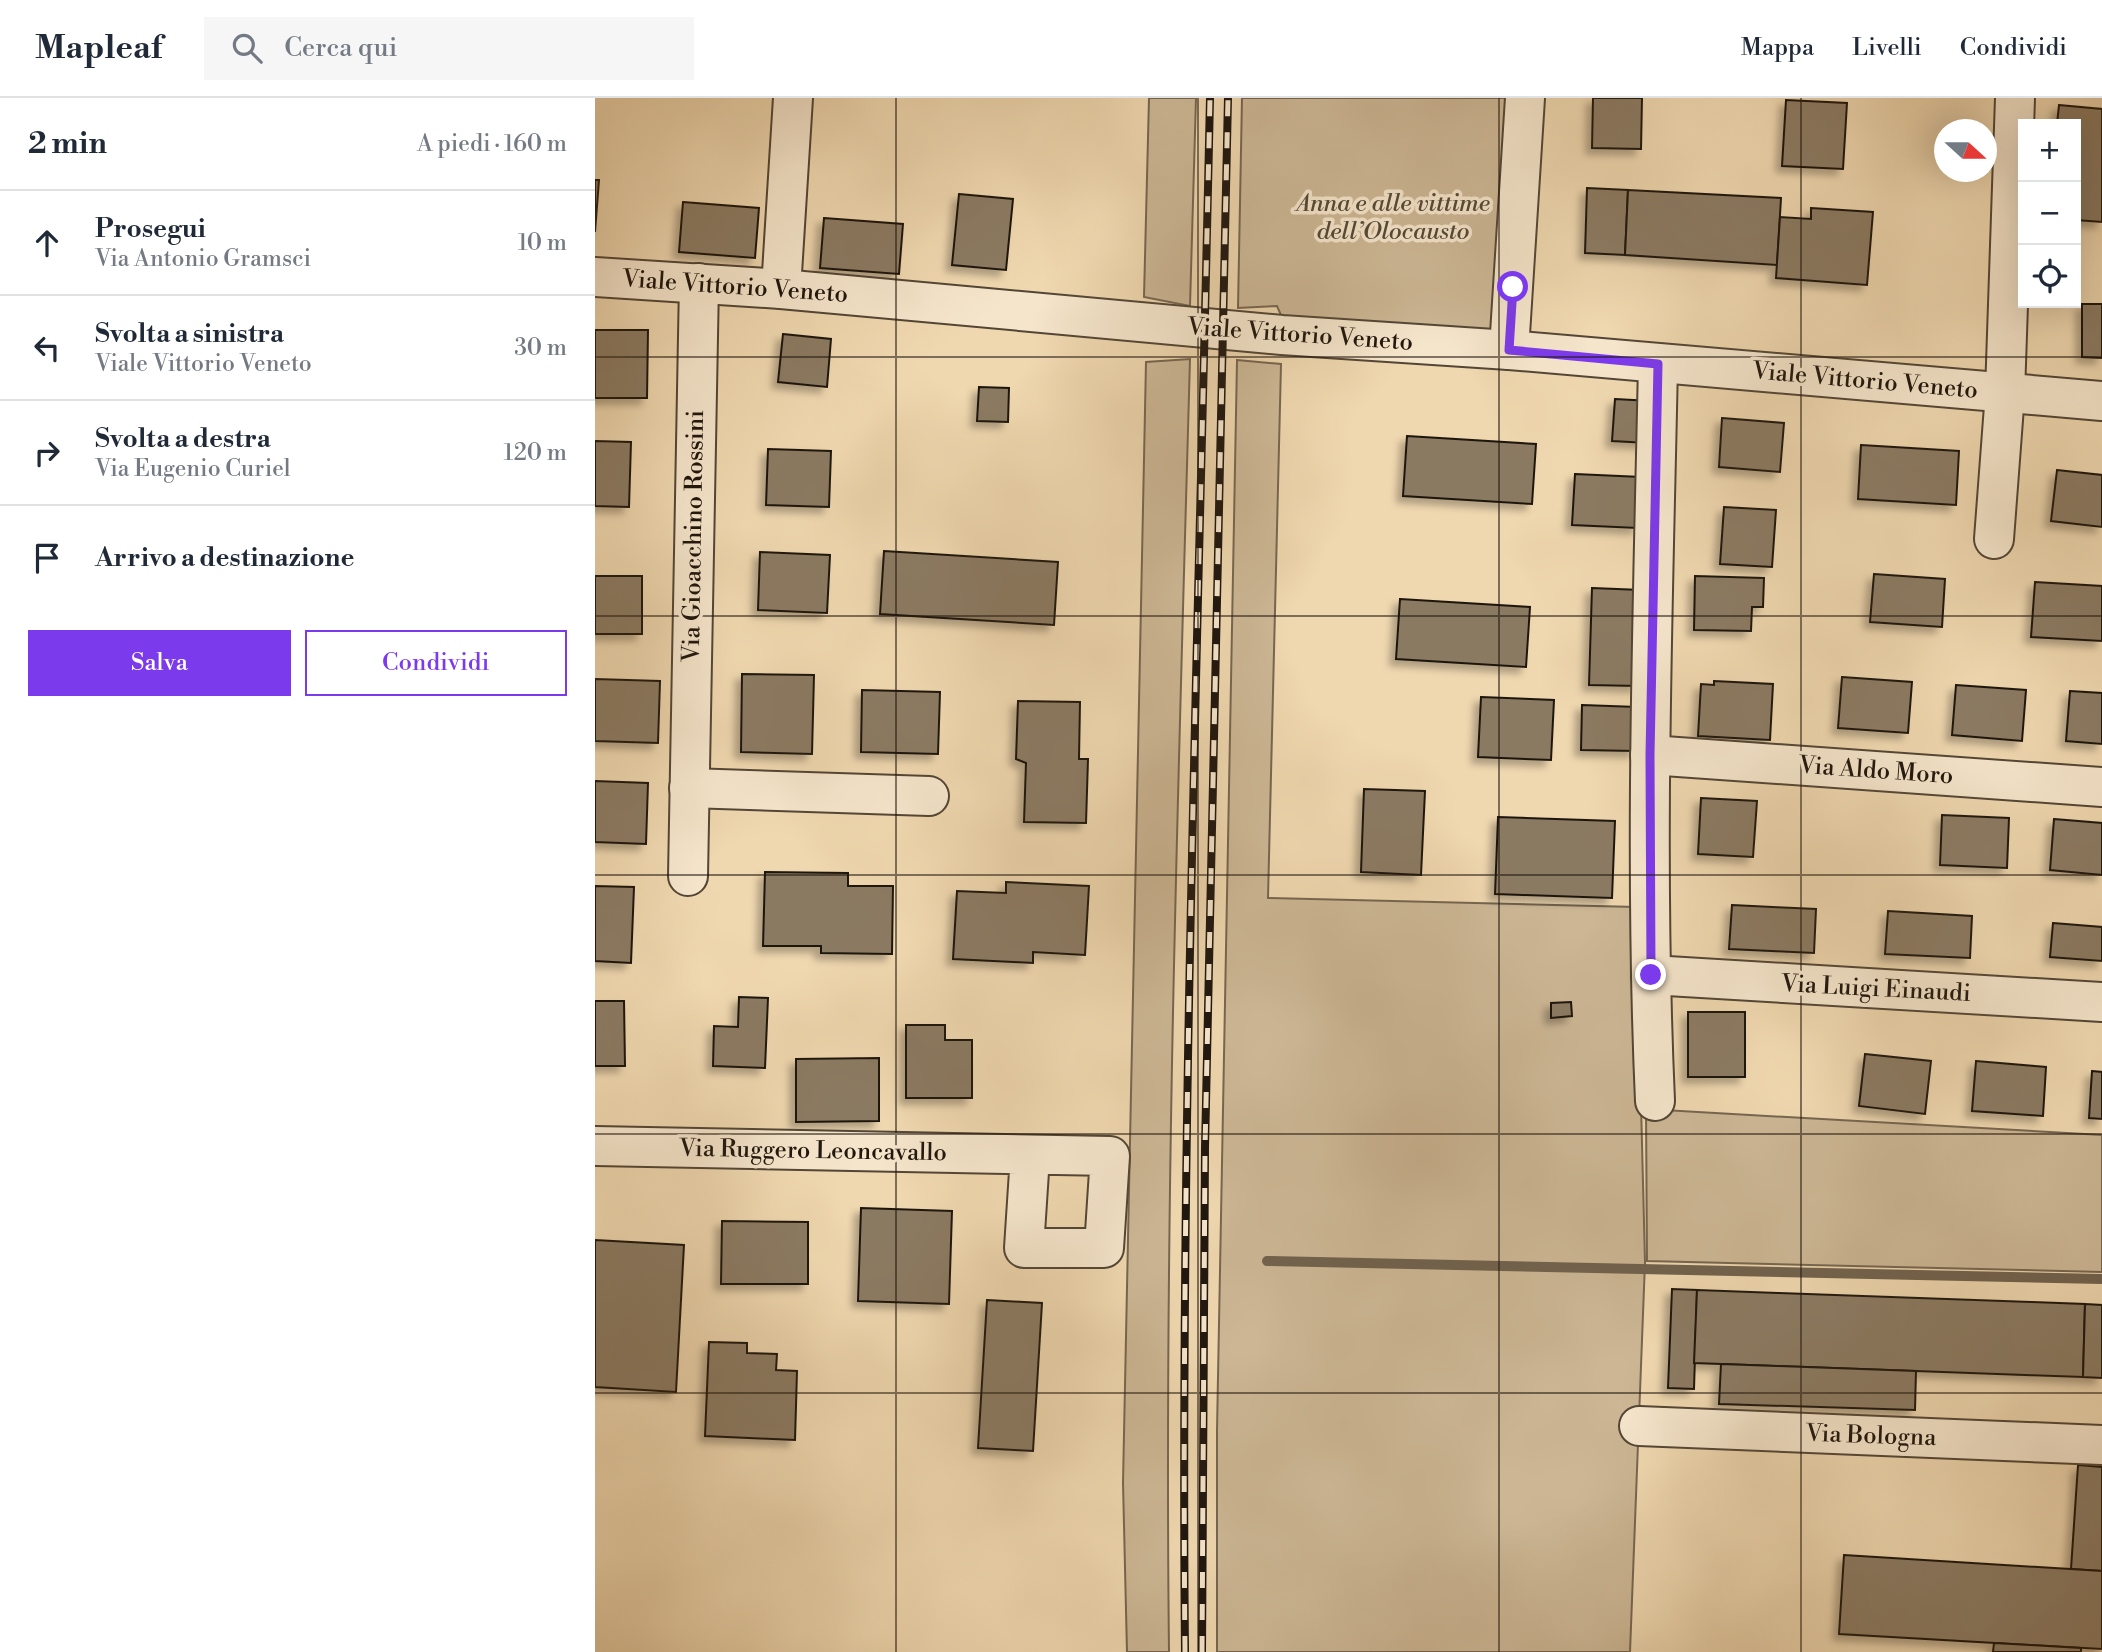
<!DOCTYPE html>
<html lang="it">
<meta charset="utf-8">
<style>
:root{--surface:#fff;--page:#f6f6f7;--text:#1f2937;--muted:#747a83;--line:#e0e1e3;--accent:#7c3aed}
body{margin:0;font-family:"Libre Bodoni",serif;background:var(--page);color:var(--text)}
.controls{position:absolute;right:21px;top:21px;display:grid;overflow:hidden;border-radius:0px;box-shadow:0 7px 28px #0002}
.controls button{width:63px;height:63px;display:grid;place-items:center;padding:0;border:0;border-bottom:2px solid var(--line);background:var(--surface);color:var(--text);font:35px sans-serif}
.compass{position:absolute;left:1339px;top:21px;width:63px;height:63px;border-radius:50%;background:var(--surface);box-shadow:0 7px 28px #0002;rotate:111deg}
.stop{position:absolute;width:21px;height:21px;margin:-16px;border:5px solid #7c3aed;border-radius:50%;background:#fff}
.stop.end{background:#7c3aed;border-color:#fff;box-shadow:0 2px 7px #0008}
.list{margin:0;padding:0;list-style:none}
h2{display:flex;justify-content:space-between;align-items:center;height:91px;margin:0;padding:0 28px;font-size:30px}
h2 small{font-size:23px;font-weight:400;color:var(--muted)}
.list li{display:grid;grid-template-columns:46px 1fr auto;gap:21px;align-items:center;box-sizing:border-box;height:105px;padding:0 28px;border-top:2px solid var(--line)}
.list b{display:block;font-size:26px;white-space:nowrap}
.list p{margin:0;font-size:23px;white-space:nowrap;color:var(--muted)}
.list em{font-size:23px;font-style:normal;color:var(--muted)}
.actions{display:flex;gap:14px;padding:21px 28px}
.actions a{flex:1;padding:16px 0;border:2px solid var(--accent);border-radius:0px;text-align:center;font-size:24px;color:var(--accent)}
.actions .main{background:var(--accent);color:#fff}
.icon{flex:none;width:38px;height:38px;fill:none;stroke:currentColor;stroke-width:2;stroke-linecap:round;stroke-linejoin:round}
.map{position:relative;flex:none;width:1507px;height:1554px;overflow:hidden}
header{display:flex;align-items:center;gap:42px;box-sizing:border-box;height:98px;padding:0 35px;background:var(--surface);border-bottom:2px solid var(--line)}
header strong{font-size:33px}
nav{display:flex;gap:38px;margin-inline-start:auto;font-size:24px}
.search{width:490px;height:63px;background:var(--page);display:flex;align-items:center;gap:18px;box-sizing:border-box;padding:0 24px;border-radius:0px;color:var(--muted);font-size:26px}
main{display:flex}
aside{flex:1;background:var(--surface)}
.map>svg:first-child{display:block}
.green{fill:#ccb694;stroke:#766651;stroke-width:2}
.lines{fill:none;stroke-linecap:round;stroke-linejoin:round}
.stream{stroke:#71624e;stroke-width:10}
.building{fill:#8b7a62;stroke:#1f160e;stroke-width:2;filter:url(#shadow)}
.minor-casing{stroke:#534636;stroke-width:42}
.minor{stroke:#f5e5cb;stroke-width:38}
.rail-casing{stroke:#1f160e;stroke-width:8}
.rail{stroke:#f5e5cb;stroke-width:5;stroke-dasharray:16;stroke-linecap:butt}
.route{stroke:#7c3aed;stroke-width:9}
.grid{fill:none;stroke:#1f160e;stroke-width:2;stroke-opacity:0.55}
.labels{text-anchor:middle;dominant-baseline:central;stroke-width:7;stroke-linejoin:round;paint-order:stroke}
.park-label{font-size:24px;font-style:italic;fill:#534636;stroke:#f5e5cb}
.street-label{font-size:24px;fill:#1f160e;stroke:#f5e5cb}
</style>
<header>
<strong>Mapleaf</strong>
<div class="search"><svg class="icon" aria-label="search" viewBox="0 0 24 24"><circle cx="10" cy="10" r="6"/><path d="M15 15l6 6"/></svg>Cerca qui</div>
<nav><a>Mappa</a><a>Livelli</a><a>Condividi</a></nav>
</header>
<main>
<aside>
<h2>2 min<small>A piedi · 160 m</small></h2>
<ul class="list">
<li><svg class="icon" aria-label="ahead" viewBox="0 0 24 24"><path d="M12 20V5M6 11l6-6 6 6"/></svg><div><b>Prosegui</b><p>Via Antonio Gramsci</p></div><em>10 m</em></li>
<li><svg class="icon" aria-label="left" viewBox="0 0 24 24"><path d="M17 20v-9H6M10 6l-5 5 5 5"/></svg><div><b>Svolta a sinistra</b><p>Viale Vittorio Veneto</p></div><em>30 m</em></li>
<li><svg class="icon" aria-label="right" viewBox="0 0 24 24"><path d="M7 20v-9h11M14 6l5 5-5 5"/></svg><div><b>Svolta a destra</b><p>Via Eugenio Curiel</p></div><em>120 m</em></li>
<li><svg class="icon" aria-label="arrive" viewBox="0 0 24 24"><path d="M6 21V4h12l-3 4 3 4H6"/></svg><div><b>Arrivo a destinazione</b></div></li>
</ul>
<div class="actions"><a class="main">Salva</a><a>Condividi</a></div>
</aside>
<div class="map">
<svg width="1507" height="1554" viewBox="0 0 1507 1554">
<defs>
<filter id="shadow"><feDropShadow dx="-6" dy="6" stdDeviation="3.5" flood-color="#0004"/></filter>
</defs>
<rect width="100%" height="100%" fill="#efd7af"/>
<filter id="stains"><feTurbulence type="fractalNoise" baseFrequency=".00286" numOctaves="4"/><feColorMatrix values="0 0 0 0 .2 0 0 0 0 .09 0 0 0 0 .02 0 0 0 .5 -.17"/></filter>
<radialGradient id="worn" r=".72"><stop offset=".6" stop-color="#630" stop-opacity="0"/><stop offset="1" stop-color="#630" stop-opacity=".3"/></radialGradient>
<g class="green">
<path d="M554,0H601L595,208L549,199Z"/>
<path d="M647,0H920L906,246L689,224L682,208L643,210Z"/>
<path d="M595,261C583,692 569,1123 574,1554H532L528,1385L551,264Z"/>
<path d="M642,262L686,266L673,800L1041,809L1050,1164L1035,1554H622V1333Z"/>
<path d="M1051,1011L1507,1037V1174L1052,1163Z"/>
</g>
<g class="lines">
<path class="stream" d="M672,1163L1507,1181"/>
</g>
<g class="building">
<path d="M998,0H1047L1046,51L997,50Z"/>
<path d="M1191,2L1252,5L1248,71L1187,68Z"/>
<path d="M1464,7L1507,11V124L1481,122V26H1462Z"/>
<path d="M0,82H4L0,134Z"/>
<path d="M992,90L1033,92L1030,157L990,155Z"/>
<path d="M1033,92L1186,100L1182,167L1030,157Z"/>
<path d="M364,96L418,101L411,172L357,167Z"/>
<path d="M88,104L164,110L160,160L84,154Z"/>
<path d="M1216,110L1278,114L1272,187L1181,180L1185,119L1216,121Z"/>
<path d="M229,120L308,126L304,176L225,170Z"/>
<path d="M1487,206H1507V260L1487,259Z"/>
<path d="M0,232H53L52,300H0Z"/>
<path d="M188,236L236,241L232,289L183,284Z"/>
<path d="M384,289L414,290L413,324L382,323Z"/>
<path d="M1020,301L1056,303L1053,345L1017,343Z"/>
<path d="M1127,320L1189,325L1185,374L1124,369Z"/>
<path d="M812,338L941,346L937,406L808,398Z"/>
<path d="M0,343L36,344L34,409L0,408Z"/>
<path d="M1266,347L1364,353L1361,407L1263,401Z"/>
<path d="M173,351L236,353L234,409L171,407Z"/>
<path d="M1462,372L1507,377V429L1456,423Z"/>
<path d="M980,376L1046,379L1043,430L977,427Z"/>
<path d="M1129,409L1181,412L1177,469L1125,466Z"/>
<path d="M289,453L463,464L459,527L285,516Z"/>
<path d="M165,454L235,457L232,515L163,512Z"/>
<path d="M1279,476L1350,481L1347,529L1275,524Z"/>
<rect x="0" y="478" width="47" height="58"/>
<path d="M1100,478L1169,480L1168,509H1157L1156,533L1099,532Z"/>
<path d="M1440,484L1507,488V543L1436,539Z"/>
<path d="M997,490L1046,492L1043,588L994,587Z"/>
<path d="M805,501L935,509L931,569L801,561Z"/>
<path d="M147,576L219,577L217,656L146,654Z"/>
<path d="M1247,579L1317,584L1313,635L1243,630Z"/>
<path d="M0,581L65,583L63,645L0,643Z"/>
<path d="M1119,583L1178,586L1175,642L1103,638L1106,586L1119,587Z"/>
<path d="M1361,587L1431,592L1427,643L1357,637Z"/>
<path d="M267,592L345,594L343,656L266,654Z"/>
<path d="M1475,593L1507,595V646L1471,643Z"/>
<path d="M886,599L959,602L956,662L883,659Z"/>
<path d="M423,603L485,604L484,661H493L491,725L429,724L431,665L421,661Z"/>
<path d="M987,607L1042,609L1040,653L986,652Z"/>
<path d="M0,683L53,685L51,746L0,744Z"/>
<path d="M769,691L830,693L826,777L766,774Z"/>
<path d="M1106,700L1162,703L1158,759L1103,756Z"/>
<path d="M1347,717L1414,720L1412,770L1345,767Z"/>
<path d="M903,719L1020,723L1017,800L900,796Z"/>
<path d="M1459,721L1507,725V777L1455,772Z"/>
<path d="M170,774L253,775V788H298L297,856L226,855V848H168Z"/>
<path d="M411,784L494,788L490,857L438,854V865L358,861L362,793L411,795Z"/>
<path d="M0,788L39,789L36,865L0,863Z"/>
<path d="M1137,807L1221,811L1219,855L1134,851Z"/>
<path d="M1293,813L1377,818L1375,860L1290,856Z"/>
<path d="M1458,825L1507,829V863L1455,859Z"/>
<path d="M144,899L173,900L170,970L118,968L119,928L143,929Z"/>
<path d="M0,903H29L30,968H0Z"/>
<path d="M976,904L977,918L956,920V905Z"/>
<rect x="1093" y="914" width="57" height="65"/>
<path d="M311,927H350V942H377V1000H311Z"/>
<path d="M1270,956L1336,963L1330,1016L1264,1008Z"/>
<path d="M284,960V1023L201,1024V961Z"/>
<path d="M1381,963L1451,969L1448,1018L1377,1013Z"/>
<path d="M1497,973L1507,974V1021L1494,1020Z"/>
<path d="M266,1110L357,1113L354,1206L263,1203Z"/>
<path d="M127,1123L213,1124V1186H126Z"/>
<path d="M0,1142L89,1147L81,1294L0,1289Z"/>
<path d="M1077,1191L1102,1192L1099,1291L1073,1290Z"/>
<path d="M1102,1192L1490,1206L1488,1279L1099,1265Z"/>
<path d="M392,1202L447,1205L438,1353L383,1350Z"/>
<path d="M1490,1206L1507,1207V1280L1488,1279Z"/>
<path d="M114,1244L152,1245V1255L182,1256L181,1272L202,1273L200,1342L110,1338Z"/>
<path d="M1126,1266L1321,1273L1320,1312L1124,1306Z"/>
<path d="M1483,1367L1507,1369V1473L1476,1471Z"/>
<path d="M1249,1457L1507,1473V1551L1244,1536Z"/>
<path d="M1399,1545L1486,1550V1554H1398Z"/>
</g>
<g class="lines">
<defs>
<g id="minor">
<path d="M0,179L186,191L687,237L914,252L1507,303"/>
<path d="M186,191L198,0"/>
<path d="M914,252L930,0"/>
<path d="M1399,441L1410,295L1420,0"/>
<path d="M1055,657L1507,689"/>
<path d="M94,690L334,698"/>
<path d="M93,778L104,185"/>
<path d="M1056,877L1507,904"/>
<path d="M1060,1003C1049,757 1058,511 1063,266"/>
<path d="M0,1048L515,1058L509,1150H429L435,1058"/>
<path d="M1044,1328L1507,1347"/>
</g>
</defs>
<use href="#minor" class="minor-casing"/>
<use href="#minor" class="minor"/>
<defs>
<g id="rail">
<path d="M590,1554C585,1036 604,518 615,0"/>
<path d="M607,1554L610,1050L633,0"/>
</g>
</defs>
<use href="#rail" class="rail-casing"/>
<use href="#rail" class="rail"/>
</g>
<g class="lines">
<path class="route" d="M918,189L914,252L1063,266L1055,657L1056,877"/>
</g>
<path class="grid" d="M301,0V1554M603,0V1554M904,0V1554M1206,0V1554M0,259H1507M0,518H1507M0,777H1507M0,1036H1507M0,1295H1507"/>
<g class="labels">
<g class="park-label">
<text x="798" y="106">Anna e alle vittime<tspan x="798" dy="28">dell’Olocausto</tspan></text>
</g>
<g class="street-label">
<text transform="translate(140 189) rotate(4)">Viale Vittorio Veneto</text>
<text transform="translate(705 237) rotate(4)">Viale Vittorio Veneto</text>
<text transform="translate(1270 283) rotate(5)">Viale Vittorio Veneto</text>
<text transform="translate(99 438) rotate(-89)">Via Gioacchino Rossini</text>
<text transform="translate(1281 673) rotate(4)">Via Aldo Moro</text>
<text transform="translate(1281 891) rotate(3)">Via Luigi Einaudi</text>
<text transform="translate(218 1053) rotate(1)">Via Ruggero Leoncavallo</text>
<text transform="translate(1276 1338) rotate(2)">Via Bologna</text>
</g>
</g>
<rect width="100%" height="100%" filter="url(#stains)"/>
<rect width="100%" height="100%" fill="url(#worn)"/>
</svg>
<div class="controls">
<button>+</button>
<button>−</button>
<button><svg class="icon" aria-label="locate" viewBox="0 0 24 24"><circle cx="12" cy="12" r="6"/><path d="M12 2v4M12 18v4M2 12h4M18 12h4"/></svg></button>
</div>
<svg class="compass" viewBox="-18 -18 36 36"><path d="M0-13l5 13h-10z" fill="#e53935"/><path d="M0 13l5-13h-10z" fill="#747a83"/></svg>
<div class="stop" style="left:918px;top:189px"></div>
<div class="stop end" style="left:1056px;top:877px"></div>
</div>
</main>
